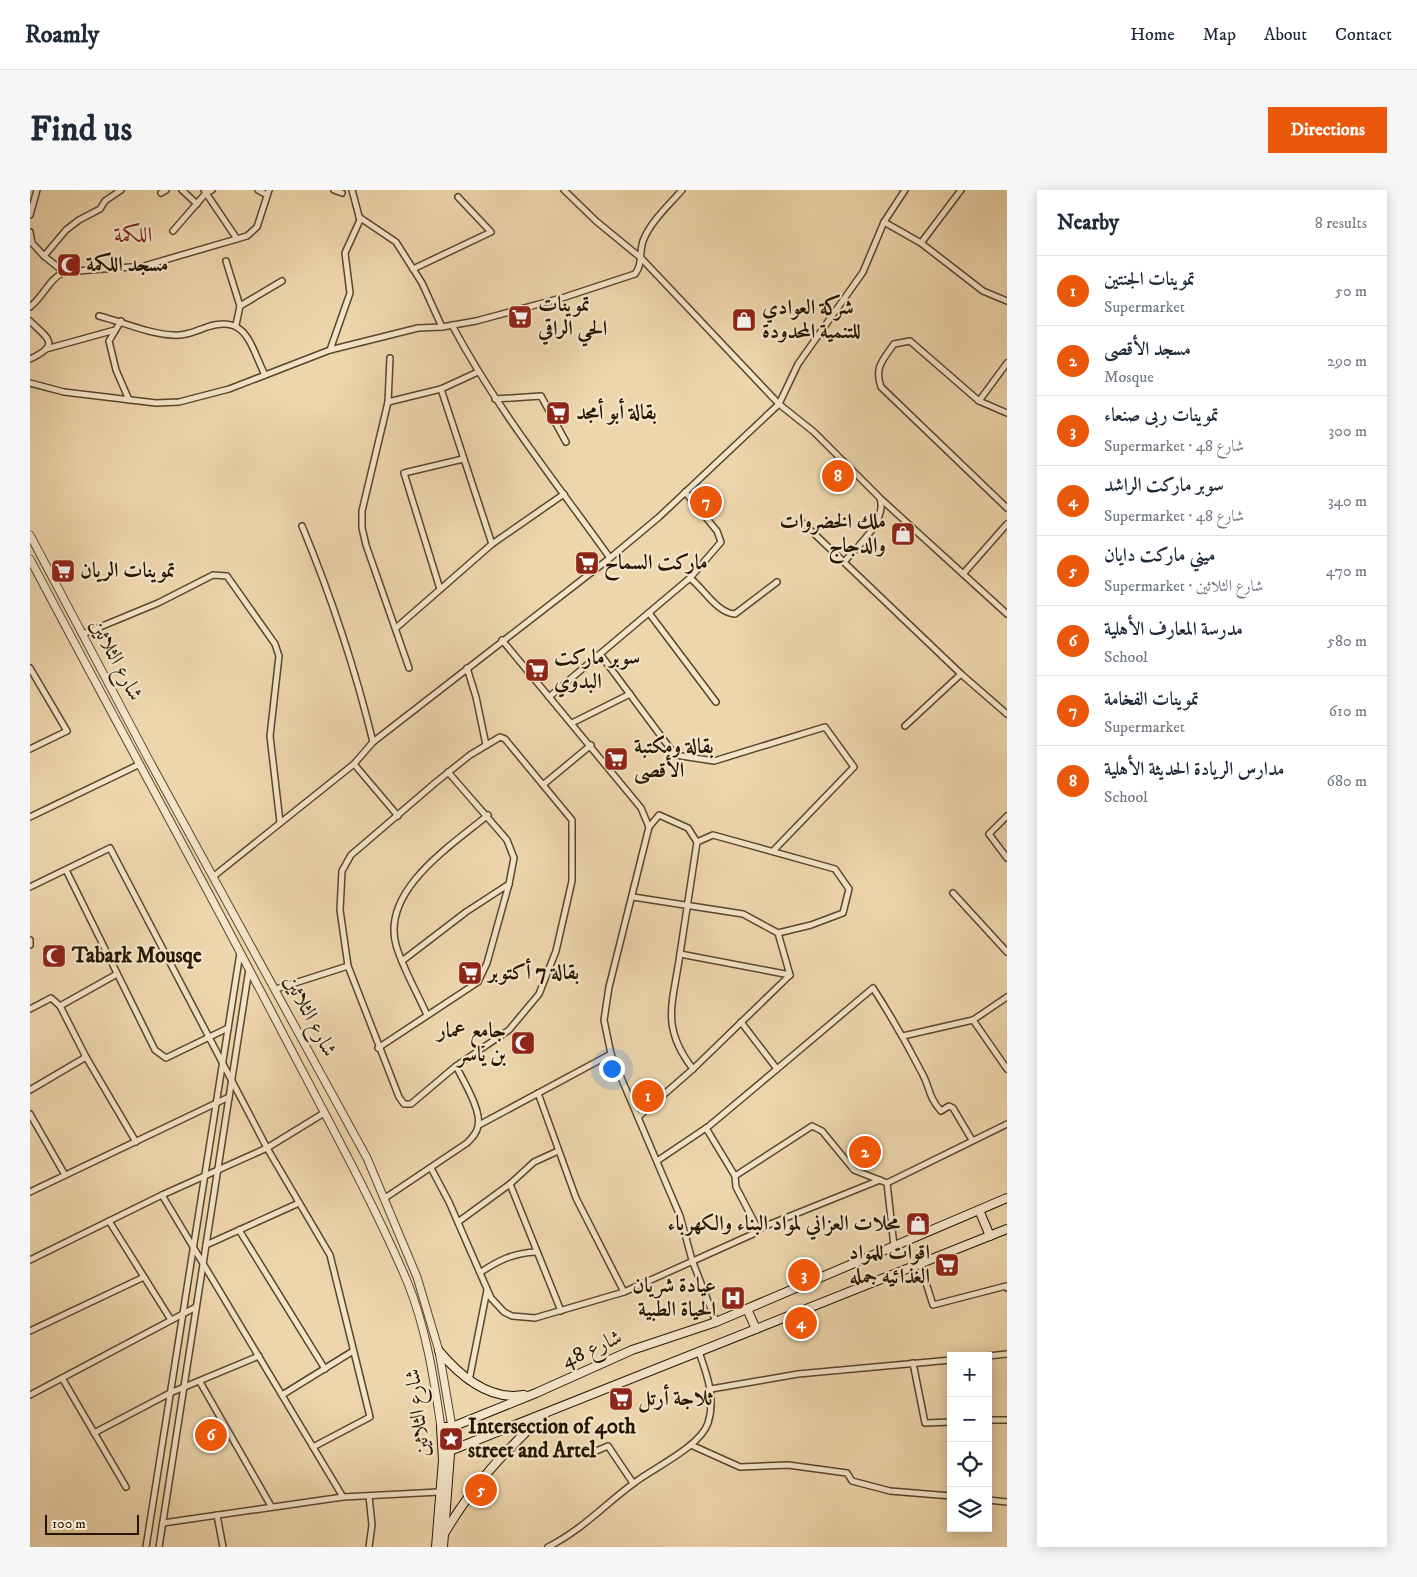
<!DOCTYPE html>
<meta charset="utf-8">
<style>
:root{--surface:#fff;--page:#f6f6f7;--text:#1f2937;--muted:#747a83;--line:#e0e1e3;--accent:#ea580c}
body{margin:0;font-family:"IM FELL DW Pica",Amiri,serif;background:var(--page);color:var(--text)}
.controls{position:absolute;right:15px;bottom:15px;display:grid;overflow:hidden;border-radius:0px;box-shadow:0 2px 12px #0003}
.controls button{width:45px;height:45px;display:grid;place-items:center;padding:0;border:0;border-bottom:1px solid var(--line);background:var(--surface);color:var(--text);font:25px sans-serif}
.scale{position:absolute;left:15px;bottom:12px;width:94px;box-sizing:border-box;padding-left:5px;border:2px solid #261601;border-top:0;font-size:14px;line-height:18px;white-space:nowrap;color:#261601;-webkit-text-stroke:4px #f4e4c9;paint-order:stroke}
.you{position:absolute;left:581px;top:878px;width:18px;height:18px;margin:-12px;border:4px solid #fff;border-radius:50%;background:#1a73e8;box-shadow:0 0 0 8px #1a73e833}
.badge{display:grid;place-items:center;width:32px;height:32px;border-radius:50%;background:var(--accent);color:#fff;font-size:16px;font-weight:700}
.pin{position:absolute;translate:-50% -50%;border:2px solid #fff;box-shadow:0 1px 5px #0006}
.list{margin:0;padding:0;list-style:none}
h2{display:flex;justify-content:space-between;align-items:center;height:65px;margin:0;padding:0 20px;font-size:21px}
h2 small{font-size:16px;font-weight:400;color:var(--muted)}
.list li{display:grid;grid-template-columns:32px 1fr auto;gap:15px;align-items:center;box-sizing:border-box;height:70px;padding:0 20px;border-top:1px solid var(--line)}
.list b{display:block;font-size:19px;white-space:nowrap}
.list p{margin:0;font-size:16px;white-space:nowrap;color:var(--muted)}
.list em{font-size:16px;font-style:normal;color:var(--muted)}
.icon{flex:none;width:28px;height:28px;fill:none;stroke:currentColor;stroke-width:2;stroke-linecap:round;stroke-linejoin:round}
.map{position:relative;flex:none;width:977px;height:1357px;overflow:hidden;border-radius:0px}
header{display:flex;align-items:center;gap:30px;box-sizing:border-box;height:70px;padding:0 25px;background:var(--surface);border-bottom:1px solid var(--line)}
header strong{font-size:24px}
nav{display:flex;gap:28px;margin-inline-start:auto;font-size:18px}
.intro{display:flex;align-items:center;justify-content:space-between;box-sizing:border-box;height:120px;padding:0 30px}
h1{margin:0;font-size:35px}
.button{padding:12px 22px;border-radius:0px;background:var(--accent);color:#fff;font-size:18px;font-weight:700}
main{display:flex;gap:30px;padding:0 30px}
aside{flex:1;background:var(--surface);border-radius:0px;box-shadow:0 2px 12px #0003}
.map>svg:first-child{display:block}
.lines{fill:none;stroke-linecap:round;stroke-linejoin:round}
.minor-casing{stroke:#58462c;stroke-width:8}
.tertiary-casing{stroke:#58462c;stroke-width:9}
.secondary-casing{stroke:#261601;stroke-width:10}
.minor{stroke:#f4e4c9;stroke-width:5}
.tertiary{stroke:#f4e4c9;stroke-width:7}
.secondary{stroke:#f4e4c9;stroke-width:8}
.labels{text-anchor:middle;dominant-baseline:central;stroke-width:4.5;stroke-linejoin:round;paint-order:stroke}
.poi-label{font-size:21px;font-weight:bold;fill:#261601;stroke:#f4e4c9;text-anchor:start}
.street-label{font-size:21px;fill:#261601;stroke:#f4e4c9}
.neighbourhood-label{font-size:22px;fill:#7a1f14;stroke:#f4e4c9}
</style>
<header>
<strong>Roamly</strong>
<nav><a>Home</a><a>Map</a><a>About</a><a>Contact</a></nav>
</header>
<div class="intro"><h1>Find us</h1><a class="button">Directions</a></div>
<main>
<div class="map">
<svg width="977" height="1357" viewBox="0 0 977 1357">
<rect width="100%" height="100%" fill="#eed6ac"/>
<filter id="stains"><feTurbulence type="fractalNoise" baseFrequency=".004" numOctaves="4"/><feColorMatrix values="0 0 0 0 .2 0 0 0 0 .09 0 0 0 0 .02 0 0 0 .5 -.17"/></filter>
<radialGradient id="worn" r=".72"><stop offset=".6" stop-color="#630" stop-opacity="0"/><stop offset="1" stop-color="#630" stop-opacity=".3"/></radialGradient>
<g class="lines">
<defs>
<g id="minor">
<path d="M152,0L167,14"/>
<path d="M174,0L207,49"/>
<path d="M228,0L237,5"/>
<path d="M304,0L312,3"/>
<path d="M534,0L566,31L611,68L749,214L784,242L850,308C857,331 828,356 814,372"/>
<path d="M131,3L136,0"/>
<path d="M0,25L7,0"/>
<path d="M329,27L366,52L392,93L412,137"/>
<path d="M854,32L891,53L953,101L977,111"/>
<path d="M143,41L176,3L182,0"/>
<path d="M0,42L2,53L14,66"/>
<path d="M891,53L931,0"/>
<path d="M196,71L210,116"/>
<path d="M383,79L461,42L428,7"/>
<path d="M34,82L14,66L36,40L49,30L70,19L75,11L91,0"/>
<path d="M0,117C13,107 19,89 34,82L114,76L217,46L227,37L239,0"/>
<path d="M69,126C93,132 119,144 143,145C155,146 166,141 177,137C217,124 220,155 235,185"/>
<path d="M0,131C17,148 32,154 0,169"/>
<path d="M91,131L79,151L86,180L99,210"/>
<path d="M206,135L210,116L252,91"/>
<path d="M422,135C466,218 525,291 580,368"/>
<path d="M16,159L85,140"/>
<path d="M300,160L320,103L315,63L330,30L322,0"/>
<path d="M448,182L411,199L462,354"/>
<path d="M0,193L34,202L126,213L149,212L199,199L300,160L388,138L412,137L446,131L535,107L605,84C613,74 609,63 613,51C620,32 639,15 652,0"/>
<path d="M465,209L511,206L536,252"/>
<path d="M949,211L977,173"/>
<path d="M358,212L360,168"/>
<path d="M977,223L949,211L880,151L864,154C853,170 844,177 851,197L977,318"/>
<path d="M852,310L977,424"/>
<path d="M773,333L931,484L977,524"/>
<path d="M272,336C301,406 325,478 343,552"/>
<path d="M933,384L977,334"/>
<path d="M660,388C674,399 687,423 705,424L747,392"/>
<path d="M410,399L374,283L433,269"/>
<path d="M619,423L686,512"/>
<path d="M366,438L462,354L534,304"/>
<path d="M53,444L128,413L183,385L197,386L245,454L249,466L240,546L250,632"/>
<path d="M472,450L611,618L619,637"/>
<path d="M570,464L645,565L684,571L795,537L824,577L743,661"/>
<path d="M0,478L37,541L0,559"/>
<path d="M379,478L336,355L332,338V321L358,212L411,199"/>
<path d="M437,478L446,507L456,555"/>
<path d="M519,507L660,388L691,352L687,341L655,302"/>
<path d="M542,533L600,504"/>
<path d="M875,536L931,484"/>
<path d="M470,547L475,549L542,630V691L526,761L509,804L479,840L426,876L381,914H374L369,907L318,776L310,720L312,681L321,665L405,593L440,565Z"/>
<path d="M324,574L368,626"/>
<path d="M514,594L561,555"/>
<path d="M977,626L959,644L977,668"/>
<path d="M0,627L108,575"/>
<path d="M667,652L658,638L629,625L619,637L579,797L574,830L581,864L650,1026L662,1070L686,1132"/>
<path d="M36,680L125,860L136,868L198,838"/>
<path d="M184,686L324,574L343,552L580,368L629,327L749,214L768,174L833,82L854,32L875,0"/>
<path d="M0,697L80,658L237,958L300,1065L340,1227L283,1257"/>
<path d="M923,703L977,762"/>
<path d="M603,707L713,724L748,743L760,785L650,764L667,652L683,645L805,679L819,699L813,723L781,735L748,743"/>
<path d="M0,750V755"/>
<path d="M650,764C643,814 630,836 663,879"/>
<path d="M372,771L436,722L479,694"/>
<path d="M246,799L318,776"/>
<path d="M977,807L943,830L977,879"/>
<path d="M30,816L87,784"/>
<path d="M0,819L21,808L30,816L56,867L106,952"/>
<path d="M397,825C387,802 373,779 366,755C351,700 422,655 458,625"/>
<path d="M873,846L943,830"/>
<path d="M348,858L448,792L457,773L479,694L484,668L477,650L418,582"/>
<path d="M747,879L843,798C861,826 877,854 892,883C901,899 897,905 911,921L919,916L923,918L942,950"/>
<path d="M0,900L56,867"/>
<path d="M508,903L546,1008L594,1102"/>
<path d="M0,924L35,985"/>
<path d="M608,927L663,879L760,785"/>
<path d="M449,935L581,864"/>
<path d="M676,938L705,986"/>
<path d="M627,971L679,936L747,879L711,832"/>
<path d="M401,978L419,1012L461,1108L474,1122L482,1126L505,1128L594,1102L723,1044L728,1039L706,997L705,986L782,936L792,941L824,980L857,993L864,1056"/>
<path d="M857,993L977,934"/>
<path d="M480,994L531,1121"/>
<path d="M0,1002L199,907"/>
<path d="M132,1005L313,1307"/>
<path d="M355,1008L437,953C442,948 447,943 448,936C452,921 433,890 426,876"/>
<path d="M79,1031L141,1130"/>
<path d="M428,1032L480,994L504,972L528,961"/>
<path d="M728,1039L850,990"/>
<path d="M209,1040L295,1179"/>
<path d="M176,1055L269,1013"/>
<path d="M0,1070L132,1005L237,958L294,923"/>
<path d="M890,1074L903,1115L976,1096L977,1098"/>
<path d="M451,1082C469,1070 484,1063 506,1062"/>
<path d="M0,1141L114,1087"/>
<path d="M958,1166L977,1164"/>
<path d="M883,1173L895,1233L921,1232"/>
<path d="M32,1188L96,1297"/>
<path d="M439,1191L457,1100"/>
<path d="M170,1192L241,1316"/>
<path d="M681,1199L768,1184L921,1170"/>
<path d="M0,1205L166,1117"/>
<path d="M252,1205L323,1161"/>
<path d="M958,1230H977"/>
<path d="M64,1243L140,1203L229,1166"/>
<path d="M661,1255L710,1277L758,1275L817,1283L822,1291L860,1301L921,1306"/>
<path d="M559,1264L578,1256L603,1293"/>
<path d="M958,1310L977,1312"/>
<path d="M187,1325L193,1357"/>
<path d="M133,1333L313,1307L409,1302"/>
<path d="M116,1357L210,763"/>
<path d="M129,1357L219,779"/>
<path d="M339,1357L342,1335L339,1306"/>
<path d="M518,1357C552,1340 574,1315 604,1293C623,1278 670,1257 678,1233C686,1208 677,1185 669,1162"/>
</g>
<g id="tertiary">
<path d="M0,345L119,570L337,968L387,1087L409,1161L422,1237"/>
<path d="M0,369C83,527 169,682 251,840C294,923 340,1005 377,1091C396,1137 404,1189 411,1237"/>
</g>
<g id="secondary">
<path d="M949,1020L960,1046"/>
<path d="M717,1119L726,1139"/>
<path d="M409,1161C430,1186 459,1211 494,1205"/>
<path d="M413,1270L422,1260L977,1039"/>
<path d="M414,1344C443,1295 473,1263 515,1224"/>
<path d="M406,1357L413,1270L411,1237H422L506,1203L602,1160L686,1132L977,1008"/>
<path d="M413,1357L422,1237"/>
</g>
</defs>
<use href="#minor" class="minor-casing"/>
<use href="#tertiary" class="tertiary-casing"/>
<use href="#secondary" class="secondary-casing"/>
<use href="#minor" class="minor"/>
<use href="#tertiary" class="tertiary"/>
<use href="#secondary" class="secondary"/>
</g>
<defs>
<symbol id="mosque-square" viewBox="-11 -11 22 22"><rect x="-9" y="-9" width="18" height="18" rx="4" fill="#8f2418" stroke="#f4e4c9"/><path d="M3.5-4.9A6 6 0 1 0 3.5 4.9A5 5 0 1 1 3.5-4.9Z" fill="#fff"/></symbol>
<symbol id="supermarket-square" viewBox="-11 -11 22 22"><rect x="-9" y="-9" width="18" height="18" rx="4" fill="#8f2418" stroke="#f4e4c9"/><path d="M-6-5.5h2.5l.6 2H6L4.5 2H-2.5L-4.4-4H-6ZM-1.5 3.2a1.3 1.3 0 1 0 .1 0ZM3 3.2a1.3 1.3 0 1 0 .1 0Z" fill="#fff"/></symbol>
<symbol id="shop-square" viewBox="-11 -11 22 22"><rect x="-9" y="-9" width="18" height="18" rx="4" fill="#8f2418" stroke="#f4e4c9"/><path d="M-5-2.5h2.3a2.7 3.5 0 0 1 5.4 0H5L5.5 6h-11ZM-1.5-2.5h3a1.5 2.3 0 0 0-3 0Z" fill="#fff"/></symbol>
<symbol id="hospital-square" viewBox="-11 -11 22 22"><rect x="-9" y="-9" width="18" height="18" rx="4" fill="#8f2418" stroke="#f4e4c9"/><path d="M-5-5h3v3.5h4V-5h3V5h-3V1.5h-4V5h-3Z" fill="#fff"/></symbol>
<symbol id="sight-square" viewBox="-11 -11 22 22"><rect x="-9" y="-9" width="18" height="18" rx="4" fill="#8f2418" stroke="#f4e4c9"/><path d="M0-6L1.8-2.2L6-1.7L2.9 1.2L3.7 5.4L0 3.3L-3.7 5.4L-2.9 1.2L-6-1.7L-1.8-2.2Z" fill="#fff"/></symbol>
</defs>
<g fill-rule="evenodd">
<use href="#mosque-square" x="25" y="61" width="28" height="28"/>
<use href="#supermarket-square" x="476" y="113" width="28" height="28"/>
<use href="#shop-square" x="700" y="116" width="28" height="28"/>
<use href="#supermarket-square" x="514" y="209" width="28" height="28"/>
<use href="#shop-square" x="859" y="330" width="28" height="28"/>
<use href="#supermarket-square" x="543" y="359" width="28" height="28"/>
<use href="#supermarket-square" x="19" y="367" width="28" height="28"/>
<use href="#supermarket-square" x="493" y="466" width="28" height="28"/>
<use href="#supermarket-square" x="572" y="555" width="28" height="28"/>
<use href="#mosque-square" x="10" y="752" width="28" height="28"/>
<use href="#supermarket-square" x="426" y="769" width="28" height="28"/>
<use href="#mosque-square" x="479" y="839" width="28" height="28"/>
<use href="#shop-square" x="874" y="1020" width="28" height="28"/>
<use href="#supermarket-square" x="903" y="1061" width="28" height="28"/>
<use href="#hospital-square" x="689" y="1094" width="28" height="28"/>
<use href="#supermarket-square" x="577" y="1195" width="28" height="28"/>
<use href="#sight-square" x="407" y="1235" width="28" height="28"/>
</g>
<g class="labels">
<g class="poi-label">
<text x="56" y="75">مسجد اللكمة</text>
<text x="508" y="115">تموينات<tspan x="508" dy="24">الحي الراقي</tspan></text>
<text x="732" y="118">شركة العوادي<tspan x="732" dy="24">للتنمية المحدودة</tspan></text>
<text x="546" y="223">بقالة أبو أمجد</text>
<text x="856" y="332" text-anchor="end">ملك الخضروات<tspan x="856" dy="24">والدجاج</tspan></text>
<text x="574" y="373">ماركت السماح</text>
<text x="50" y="381">تموينات الريان</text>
<text x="524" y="468">سوبر ماركت<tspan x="524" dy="24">البدوي</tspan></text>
<text x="604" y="557">بقالة ومكتبة<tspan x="604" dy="24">الأقصى</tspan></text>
<text x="42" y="766">Tabark Mousqe</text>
<text x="458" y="783">بقالة 7 أكتوبر</text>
<text x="476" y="841" text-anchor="end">جامع عمار<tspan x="476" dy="24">بن ياسر</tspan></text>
<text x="870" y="1034" text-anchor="end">محلات العزاني لمواد البناء والكهرباء</text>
<text x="900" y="1063" text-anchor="end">اقوات للمواد<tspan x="900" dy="24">الغذائيه جمله</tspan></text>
<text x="686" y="1096" text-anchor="end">عيادة شريان<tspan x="686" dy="24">الحياة الطبية</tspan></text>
<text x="608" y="1209">ثلاجة أرتل</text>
<text x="438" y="1237">Intersection of 40th<tspan x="438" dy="24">street and Artel</tspan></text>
</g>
<g class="street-label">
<text transform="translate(86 470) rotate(62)">شارع الثلاثين</text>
<text transform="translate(280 826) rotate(62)">شارع الثلاثين</text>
<text transform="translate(562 1159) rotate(-24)">شارع 48</text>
<text transform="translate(388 1223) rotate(-97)">شارع الثلاثين</text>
</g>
<g class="neighbourhood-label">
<text x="103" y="45">اللكمة</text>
</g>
</g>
<rect width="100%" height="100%" filter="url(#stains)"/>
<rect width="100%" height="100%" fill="url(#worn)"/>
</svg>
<div class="controls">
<button>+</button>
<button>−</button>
<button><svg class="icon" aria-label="locate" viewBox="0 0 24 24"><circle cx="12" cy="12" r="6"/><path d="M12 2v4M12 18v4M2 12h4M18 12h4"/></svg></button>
<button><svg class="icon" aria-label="layers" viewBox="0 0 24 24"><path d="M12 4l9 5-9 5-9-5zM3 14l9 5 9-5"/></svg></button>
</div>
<div class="scale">100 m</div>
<div class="you"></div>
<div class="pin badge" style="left:618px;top:906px">1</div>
<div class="pin badge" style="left:835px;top:962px">2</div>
<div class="pin badge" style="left:774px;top:1085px">3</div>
<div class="pin badge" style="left:771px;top:1133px">4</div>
<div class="pin badge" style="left:451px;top:1300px">5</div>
<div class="pin badge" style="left:181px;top:1245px">6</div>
<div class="pin badge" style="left:676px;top:312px">7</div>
<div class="pin badge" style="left:808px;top:286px">8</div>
</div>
<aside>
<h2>Nearby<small>8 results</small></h2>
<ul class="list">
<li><span class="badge">1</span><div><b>تموينات الجنتين</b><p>Supermarket</p></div><em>50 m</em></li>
<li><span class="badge">2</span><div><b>مسجد الأقصى</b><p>Mosque</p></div><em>290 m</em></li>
<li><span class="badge">3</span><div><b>تموينات ربى صنعاء</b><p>Supermarket · شارع 48</p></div><em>300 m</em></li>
<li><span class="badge">4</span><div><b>سوبر ماركت الراشد</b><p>Supermarket · شارع 48</p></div><em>340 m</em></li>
<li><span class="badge">5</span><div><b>ميني ماركت دايان</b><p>Supermarket · شارع الثلاثين</p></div><em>470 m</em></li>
<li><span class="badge">6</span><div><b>مدرسة المعارف الأهلية</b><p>School</p></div><em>580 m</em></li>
<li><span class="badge">7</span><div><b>تموينات الفخامة</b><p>Supermarket</p></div><em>610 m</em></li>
<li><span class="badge">8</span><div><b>مدارس الريادة الحديثة الأهلية</b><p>School</p></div><em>680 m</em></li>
</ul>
</aside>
</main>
